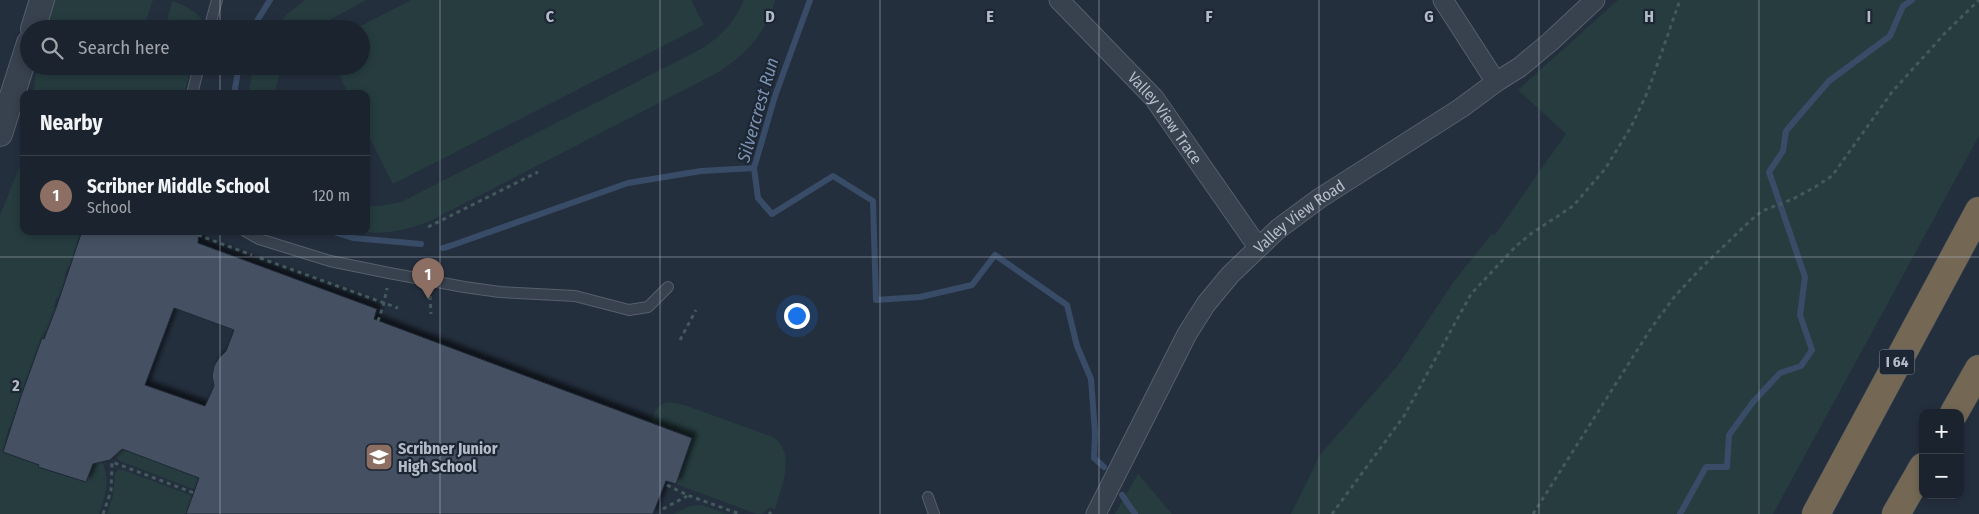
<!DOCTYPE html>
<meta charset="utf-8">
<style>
:root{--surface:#1b232e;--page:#282f3a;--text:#f1f3f6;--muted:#a0a4aa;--line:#39404a;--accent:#8ab4f8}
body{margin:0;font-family:"Fira Sans Condensed",sans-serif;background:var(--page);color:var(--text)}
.controls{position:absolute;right:15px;bottom:15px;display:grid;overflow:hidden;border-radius:10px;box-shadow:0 2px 8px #0003}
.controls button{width:45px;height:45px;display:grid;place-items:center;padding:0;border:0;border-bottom:1px solid var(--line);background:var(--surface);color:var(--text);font:25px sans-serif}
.you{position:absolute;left:796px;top:315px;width:18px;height:18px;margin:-12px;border:4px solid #fff;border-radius:50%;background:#1a73e8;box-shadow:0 0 0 8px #1a73e833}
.badge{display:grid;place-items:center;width:32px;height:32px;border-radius:50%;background:var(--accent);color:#fff;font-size:16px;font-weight:700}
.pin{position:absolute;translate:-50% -41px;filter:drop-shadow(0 1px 2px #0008)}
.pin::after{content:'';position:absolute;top:26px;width:18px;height:15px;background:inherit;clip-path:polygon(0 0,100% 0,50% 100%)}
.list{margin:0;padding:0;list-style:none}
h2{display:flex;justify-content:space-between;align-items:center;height:65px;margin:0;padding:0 20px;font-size:21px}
h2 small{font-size:16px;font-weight:400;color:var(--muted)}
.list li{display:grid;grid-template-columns:32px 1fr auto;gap:15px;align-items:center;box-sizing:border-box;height:80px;padding:0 20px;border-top:1px solid var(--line)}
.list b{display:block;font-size:19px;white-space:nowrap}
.list p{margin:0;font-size:16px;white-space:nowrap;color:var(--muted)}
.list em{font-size:16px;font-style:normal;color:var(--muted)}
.icon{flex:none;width:28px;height:28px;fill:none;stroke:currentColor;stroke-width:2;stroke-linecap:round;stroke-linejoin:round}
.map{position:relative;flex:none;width:1979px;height:514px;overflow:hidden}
.search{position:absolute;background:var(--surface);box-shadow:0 2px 8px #0003;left:20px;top:20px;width:350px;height:55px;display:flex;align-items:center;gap:12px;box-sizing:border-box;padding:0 18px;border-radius:28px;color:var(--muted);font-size:19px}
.panel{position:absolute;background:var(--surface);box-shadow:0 2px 8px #0003;left:20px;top:90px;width:350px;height:145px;border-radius:10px}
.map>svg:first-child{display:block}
.green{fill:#263c3f}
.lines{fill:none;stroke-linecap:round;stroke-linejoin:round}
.stream{stroke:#394c67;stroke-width:6}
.building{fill:#455162;stroke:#1f2835;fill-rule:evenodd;filter:url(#shadow)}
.service-casing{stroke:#565f6c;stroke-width:12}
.minor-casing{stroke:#565f6c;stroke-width:21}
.tertiary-casing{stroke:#565f6c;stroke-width:26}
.motorway-casing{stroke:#434c59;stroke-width:29}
.path{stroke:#44595c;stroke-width:3;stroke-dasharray:4 4;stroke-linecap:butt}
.service{stroke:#38414e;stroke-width:10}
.minor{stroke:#38414e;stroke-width:19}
.tertiary{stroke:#38414e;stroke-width:24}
.motorway{stroke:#746855;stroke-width:28}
.grid{fill:none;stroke:#b4bcc9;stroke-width:1;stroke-opacity:0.55}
.labels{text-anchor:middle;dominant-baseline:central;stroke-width:4.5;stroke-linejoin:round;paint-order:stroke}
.shield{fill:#1d2633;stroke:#878f9c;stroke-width:1}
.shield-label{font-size:15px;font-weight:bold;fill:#b4bcc9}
.street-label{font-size:16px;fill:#b4bcc9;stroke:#1d2633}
.poi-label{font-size:16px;font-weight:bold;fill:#b4bcc9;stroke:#1d2633;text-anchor:start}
.water-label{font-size:18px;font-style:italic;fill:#7c92b1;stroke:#1d2633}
.grid-label{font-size:16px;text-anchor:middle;font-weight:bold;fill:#b4bcc9;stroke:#1d2633;stroke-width:4.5;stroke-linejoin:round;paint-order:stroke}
</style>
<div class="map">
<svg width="1979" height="514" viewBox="0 0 1979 514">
<defs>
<filter id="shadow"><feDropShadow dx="4.5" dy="-4.5" stdDeviation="2.5" flood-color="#0009"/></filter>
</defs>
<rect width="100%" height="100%" fill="#242f3e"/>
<g class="green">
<path d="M55,0H153L146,20L159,25L158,28L160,29H46Z"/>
<path d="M305,0H366L313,29H274L287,14Z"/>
<path d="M411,0H691L704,25L393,184L366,130V94H348L335,66H361V29H355Z"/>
<path d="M744,0H775C767,33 744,56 717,73L430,221C401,232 383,235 352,231H366V206H379L401,202L703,48C721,36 735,21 744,0Z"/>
<path d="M1618,0H1979V136L1773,514H1291L1320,455L1398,365L1454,281L1492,234L1494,236L1566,134L1518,90Z"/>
<path d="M172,1C185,5 194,10 203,21L201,29H165Z"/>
<path d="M37,66H191L184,94H33Z"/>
<path d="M254,66H282L274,94H248Z"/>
<path d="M24,156V231H84L80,235L77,244L79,246L71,267L69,266L65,276L67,277L60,298L57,297L54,307L56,308L44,339L42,338L17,406L19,407L12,428H9L3,451L39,465V467L86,482L94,460L102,462C111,479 105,497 99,514H0V215Z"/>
<path d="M669,402L684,405L773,437C797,453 781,488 775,509L770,507L763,513L757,514L676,484L692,438L651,422C655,411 657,404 669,402Z"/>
<path d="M121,449L209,482L201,492L120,461L115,456Z"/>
<path d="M120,469L193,496L186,514H107L113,496L115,473Z"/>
<path d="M1138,474L1172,514H1115Z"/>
<path d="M701,505L728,514H673L690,506Z"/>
</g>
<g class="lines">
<g class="stream">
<path d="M810,0L775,96L754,168L758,198L772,214L833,176L873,201L876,300L920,297L972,285L995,255L1067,305L1077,346L1091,379L1095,433L1094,458L1104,467"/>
<path d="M252,29L270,0"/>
<path d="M234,94L239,66"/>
<path d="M330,231L353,238L421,244"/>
<path d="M443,248L450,246L628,183L701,171L754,168"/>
<path d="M1122,495L1135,514"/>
<path d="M1680,514L1706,467H1727L1729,435L1753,402L1780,373L1801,366L1812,350L1800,315L1805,277L1769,172L1783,151L1786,131L1829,81L1890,36L1903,6L1912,0"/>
</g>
</g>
<path class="building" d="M82,231H199L198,243L377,309L374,319L692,438L676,484L666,481L653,514H186L199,478L122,449L110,460L93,464L86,482L38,467L39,465L3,452L21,396L42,338L44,339L56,308ZM174,308L234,330L226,351L219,358L214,366L212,376L214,386L205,406L145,385Z"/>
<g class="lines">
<defs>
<g id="service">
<path d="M209,29L217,0"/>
<path d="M192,94L199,66"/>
<path d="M245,231L259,239L330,261L389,273L464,287L500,292L575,296L629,310L648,307L668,287"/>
<path d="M928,497L934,514"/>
</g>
<g id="minor">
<path id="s1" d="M1059,0L1154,98L1258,247"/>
<path d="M1443,0L1496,82"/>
<path id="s2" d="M1096,514L1187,334L1206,304L1230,275L1278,229L1320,198L1461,108L1496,82L1520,67L1550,42L1595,0"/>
</g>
<g id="tertiary">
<path d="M33,29L42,0"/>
<path d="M0,134L29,43"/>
</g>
<g id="motorway">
<path d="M1954,413L1979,369"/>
<path d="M1816,514L1979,211"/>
<path d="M1896,514L1923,467"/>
</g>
</defs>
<use href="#service" class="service-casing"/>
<use href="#minor" class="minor-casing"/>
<use href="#tertiary" class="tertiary-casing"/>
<use href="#motorway" class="motorway-casing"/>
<g class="path">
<path d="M428,227L538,172"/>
<path d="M198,235L252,255"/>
<path d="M260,258L398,308"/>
<path d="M430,296L431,314"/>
<path d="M378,321L384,303L387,288"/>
<path d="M680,340L696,310"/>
<path d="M667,485L687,495L740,514"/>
<path d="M663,509L687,496"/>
<path d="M103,514L111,491L112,462L194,493"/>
<path d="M769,514L771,512"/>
<path d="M1332,514L1404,416L1471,294L1516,246L1532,233L1573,206L1605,169L1631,127L1648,91L1680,0"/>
<path d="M1533,514L1652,327L1675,296L1701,268L1751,220L1762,211L1793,199L1815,187L1832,176L1892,92L1946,32L1979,0"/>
</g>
<use href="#service" class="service"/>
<use href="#minor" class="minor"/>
<use href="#tertiary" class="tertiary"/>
<use href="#motorway" class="motorway"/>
</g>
<path class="grid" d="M220,0V29M440,0V514M660,0V514M880,0V514M1099,0V514M1319,0V514M1539,0V514M1759,0V514M220,66V94M220,231V514M0,257H1979"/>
<defs>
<symbol id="school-square" viewBox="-11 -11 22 22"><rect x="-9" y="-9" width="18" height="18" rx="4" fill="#8d6e63" stroke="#1d2633"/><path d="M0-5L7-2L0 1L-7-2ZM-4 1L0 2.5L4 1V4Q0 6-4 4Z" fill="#fff"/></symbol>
</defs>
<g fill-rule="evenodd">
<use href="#school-square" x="363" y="441" width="32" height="32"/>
</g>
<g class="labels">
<rect class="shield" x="1879.5" y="349.5" width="35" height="25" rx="4"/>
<g class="shield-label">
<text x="1897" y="362">I 64</text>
</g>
<g class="street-label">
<text stroke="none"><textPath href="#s1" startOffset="159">Valley View Trace</textPath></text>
<text stroke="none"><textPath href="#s2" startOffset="366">Valley View Road</textPath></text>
</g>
<g class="poi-label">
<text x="398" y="448">Scribner Junior<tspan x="398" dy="18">High School</tspan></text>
</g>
<g class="water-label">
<text transform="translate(758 110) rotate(-74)">Silvercrest Run</text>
</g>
</g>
<g class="grid-label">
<text x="550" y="22">C</text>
<text x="770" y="22">D</text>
<text x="990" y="22">E</text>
<text x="1209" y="22">F</text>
<text x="1429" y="22">G</text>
<text x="1649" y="22">H</text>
<text x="1869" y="22">I</text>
<text x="16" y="391">2</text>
</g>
</svg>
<div class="controls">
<button>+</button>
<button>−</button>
</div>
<div class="you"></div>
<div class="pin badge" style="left:428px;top:299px;background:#8d6e63">1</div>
<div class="search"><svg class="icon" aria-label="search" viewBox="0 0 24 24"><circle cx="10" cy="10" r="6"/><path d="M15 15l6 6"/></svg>Search here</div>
<section class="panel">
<h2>Nearby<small></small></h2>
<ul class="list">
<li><span class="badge" style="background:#8d6e63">1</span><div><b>Scribner Middle School</b><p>School</p></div><em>120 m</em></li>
</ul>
</section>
</div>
